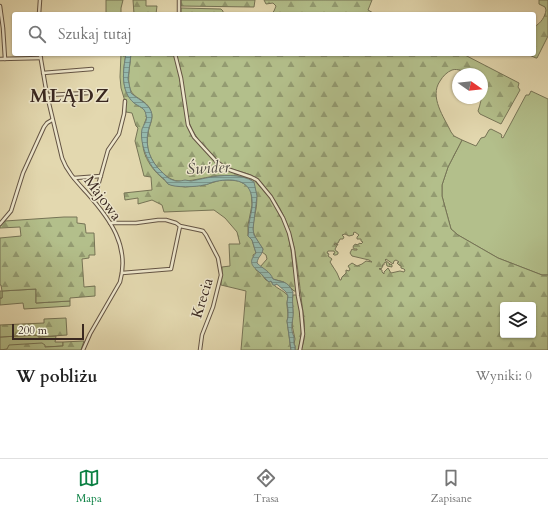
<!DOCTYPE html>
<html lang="pl">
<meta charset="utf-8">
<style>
:root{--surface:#fff;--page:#f2f2f2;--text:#222;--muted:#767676;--line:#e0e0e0;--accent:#0b8043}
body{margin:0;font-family:Cardo,serif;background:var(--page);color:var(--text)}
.controls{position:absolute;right:12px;bottom:12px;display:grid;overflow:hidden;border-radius:4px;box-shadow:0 1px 3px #0004}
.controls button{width:36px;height:36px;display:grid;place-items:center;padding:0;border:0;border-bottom:1px solid var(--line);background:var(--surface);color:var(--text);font:20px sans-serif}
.compass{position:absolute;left:452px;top:68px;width:36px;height:36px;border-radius:50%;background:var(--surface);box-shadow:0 1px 3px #0004;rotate:104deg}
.scale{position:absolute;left:12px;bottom:10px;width:72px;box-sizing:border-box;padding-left:4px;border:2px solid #3a2820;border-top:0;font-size:11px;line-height:14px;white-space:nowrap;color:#3a2820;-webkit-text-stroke:3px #ede6cb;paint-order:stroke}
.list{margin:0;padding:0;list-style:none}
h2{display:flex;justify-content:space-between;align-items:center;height:52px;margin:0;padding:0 16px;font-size:17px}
h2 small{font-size:13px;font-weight:400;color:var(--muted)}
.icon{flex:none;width:22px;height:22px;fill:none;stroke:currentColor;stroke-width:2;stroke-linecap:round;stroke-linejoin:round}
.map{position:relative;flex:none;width:548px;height:350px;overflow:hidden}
.search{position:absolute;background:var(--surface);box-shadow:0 1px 3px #0004;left:12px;right:12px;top:12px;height:44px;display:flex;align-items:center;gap:10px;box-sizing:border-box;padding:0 14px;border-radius:4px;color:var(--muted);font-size:15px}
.sheet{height:108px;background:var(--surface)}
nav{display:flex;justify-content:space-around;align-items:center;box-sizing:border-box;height:56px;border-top:1px solid var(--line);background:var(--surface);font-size:11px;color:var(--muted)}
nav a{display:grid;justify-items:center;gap:2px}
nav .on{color:var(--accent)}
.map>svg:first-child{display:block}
.green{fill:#b3bf8b;stroke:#767456}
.forest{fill:url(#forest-firs);stroke:#767456;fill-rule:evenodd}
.water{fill:url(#water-rules);stroke:#717f75}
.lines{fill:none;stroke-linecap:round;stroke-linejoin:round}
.minor-casing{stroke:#645444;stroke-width:4.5}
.minor{stroke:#ede6cb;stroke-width:2.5}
.labels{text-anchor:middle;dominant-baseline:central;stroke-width:3;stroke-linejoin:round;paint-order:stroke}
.street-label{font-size:15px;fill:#3a2820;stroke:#ede6cb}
.water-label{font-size:16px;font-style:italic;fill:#514c43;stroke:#ede6cb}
.district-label{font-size:19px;font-weight:bold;letter-spacing:1px;fill:#3a2820;stroke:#ede6cb}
</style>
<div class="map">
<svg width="548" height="350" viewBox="0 0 548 350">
<defs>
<pattern id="forest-firs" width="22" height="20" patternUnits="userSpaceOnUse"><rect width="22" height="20" fill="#b3bf8b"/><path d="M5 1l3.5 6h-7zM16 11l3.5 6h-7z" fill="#939b71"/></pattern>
<pattern id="water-rules" width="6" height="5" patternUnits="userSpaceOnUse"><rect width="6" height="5" fill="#95b9ad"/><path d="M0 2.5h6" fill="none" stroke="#7b968c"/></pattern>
</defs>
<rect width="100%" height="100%" fill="#e3d8af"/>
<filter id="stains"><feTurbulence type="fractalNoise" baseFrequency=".005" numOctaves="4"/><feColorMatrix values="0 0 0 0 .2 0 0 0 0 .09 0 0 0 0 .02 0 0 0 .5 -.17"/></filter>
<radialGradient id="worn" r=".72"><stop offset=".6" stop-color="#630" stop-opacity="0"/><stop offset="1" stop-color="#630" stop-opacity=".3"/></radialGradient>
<g class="green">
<path d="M106,0H123L121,8V14H106Z"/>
<path d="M531,91L548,99V275H542L498,258L458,235L451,229L442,196V185L448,167L462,140L476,146L481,138L485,137L489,130L491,129L501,134L502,136L501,137L503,138L526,95H529Z"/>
<path d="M36,289V303L70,301V306L24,309L23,303L0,305V298H2V291Z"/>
<path d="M38,335L39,337L56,336L55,342H63V346L0,350V337Z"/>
</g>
<g class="forest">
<path d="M133,0H146V6H157L156,14H134Z"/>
<path d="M181,0H255L254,7L181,6Z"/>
<path d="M264,0H372L368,10L375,14H271L274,11L276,6L273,3L266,4Z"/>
<path d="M539,0H548V36L537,58H536L527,54H534V27C541,23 545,17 546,10L545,7L539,4Z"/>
<path d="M181,8L221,9L223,11V14H181Z"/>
<path d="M121,54H126C123,71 120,91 135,103C139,107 143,107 146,113C148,118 145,120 144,125C144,127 144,129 144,131C144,136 143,141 143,146C144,157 152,169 160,176C163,179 166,181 168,184L185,187L204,185L211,183L221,180H229L239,181L248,186L251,190L252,205L248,225V236L252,240L256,253L253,255L256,270C257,271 259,271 261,273C264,277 265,282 271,281C275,289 283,289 288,296C288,298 287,301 287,303C287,310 289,314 287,321L291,350H241L246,291L221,285L222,274V267L230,266L229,244H240L237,232L225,218L214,210L164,212L162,205L152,200L138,204V198L125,200L124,193L152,190L151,177L144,176L135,141L138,128L136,126L132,113L126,112L124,98L121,88L120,77Z"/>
<path d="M131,54H174L180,79L187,126L194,138L204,150L217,163L229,171L251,178L255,181L270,198L282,218L288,234L291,250L297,291H294L292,289L284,282L273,279L260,267L267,259L266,255L262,252L263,249C259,243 254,237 253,230C253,224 254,219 255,214C258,200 258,190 249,178C238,176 228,175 216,176C204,177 181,185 171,179C167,177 164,174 161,171C156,167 152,160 149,154C147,147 147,139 148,133C149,126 154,118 151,112C149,103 140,100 134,95C126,88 129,72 130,63C131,60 130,57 131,54Z"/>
<path d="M176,54H463L519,83L518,87L520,90L501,124L480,114L478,111C483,97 482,88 482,74C478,74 473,75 470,74C464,72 458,68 452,70C447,72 443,76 440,81C429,97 444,117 451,132L454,136L462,140L448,167L442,185V196L451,229L458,235L498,258L542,275H548V350H301C302,346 304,342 304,338C306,324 302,309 301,296C296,256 294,222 267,190C264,186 261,182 257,179C250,173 240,172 231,169C218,164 203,148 196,136C184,120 186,97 182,78C180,70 178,62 176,54ZM355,232L359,235L357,237V239H361V241L363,242L361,244L360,243L357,245L356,244L354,245L353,247L354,249H357V250H354L352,249L350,253L352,256L369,260L372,262L366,261L362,264L357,266L352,263L348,266L350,269L349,271L346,270V273L342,277L341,280H340L337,273L330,262L332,259L328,256L329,254L327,253L328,251H334L335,253L333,254L334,255H336L338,254V252L336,251L335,249L338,244L335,245L334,244L338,243L340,239H343L344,237L342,235L345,234L349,236L353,235L354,234L353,233ZM386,259L393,264L394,261L396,260L399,262L397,263L399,265L401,266V268L404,269L405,270L404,272L400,271L391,273L388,268L384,272V274L382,272V270L379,269L380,268L381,269L383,266L382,265H384V263L386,262L387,266L392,267V265L391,264L389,265L390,264L385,260ZM503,305H533V335H503Z"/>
<path d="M64,217H77V223L85,224L86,233H94L95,255H89V258L82,259L84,287L95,286V296L70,298V301L36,303V289L2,291V298H0V291H2L1,285H0V238L21,236L20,227L0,228V226L5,221Z"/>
<path d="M293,295H297C301,315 304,330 298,350H295V346L294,344L295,339L292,325L293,312L292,302Z"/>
<path d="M66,318L67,335L38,337V335L0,337V325L44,323V319Z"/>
<path d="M84,341L81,350H0L7,349L9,345L42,343L45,345V347L63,346V342Z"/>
</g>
<path class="water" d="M126,54H131L128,79L131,93C137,99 147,102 151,111C154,118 149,125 148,132C145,146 150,161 161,171C164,174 168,179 173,180C177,182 180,181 185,180C187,180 189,181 191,181C196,180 201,179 206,178C221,175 241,173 254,182L257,196L253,229L254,235L263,249C262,256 258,256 257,263C263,269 270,271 273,279C283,283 287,280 293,292C292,300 293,304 293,311C294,321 289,326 294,337V344L295,346V350H291L287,321L288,317V310L287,303L288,296L286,292L278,285L276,284V285H273L271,281L269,282C264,278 263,275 259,272C252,266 248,262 256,253L252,240L248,236C249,232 248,228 249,224C250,216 253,208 252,200C251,178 230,178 213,182C210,183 207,185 204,185C197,187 174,188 168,184C167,183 166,181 164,179C158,174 152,168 149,161C144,152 140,139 142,129C144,124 148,120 146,115C145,107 139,107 134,103C120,91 123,70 126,54Z"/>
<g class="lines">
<defs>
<g id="minor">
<path d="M0,6L3,28L5,59"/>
<path d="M39,14L40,0"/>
<path d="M179,14V0"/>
<path d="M40,54L47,95L62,158C67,172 77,182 87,193C110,219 130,246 120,282L90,334L83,350"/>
<path d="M175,54L181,78L188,125L194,137L205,149L217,162L224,167L230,170L251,177L257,180L271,197L283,218L289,233L293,250L298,296L301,311L303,334L300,350"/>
<path d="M0,59L41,58"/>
<path d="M43,73L92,69"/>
<path d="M47,95L89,93"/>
<path d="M74,178L101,176"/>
<path d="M94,200L108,150L119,134L124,114L125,101"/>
<path d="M110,223H136L158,220H166L176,223L180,226L199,230L203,231L206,235L218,258L221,275L213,307L202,335L200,350"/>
<path d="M0,224L11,211L23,173L44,127L47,123L52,120"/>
<path d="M122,273L171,269L180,226"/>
</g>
</defs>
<use href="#minor" class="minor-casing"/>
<use href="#minor" class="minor"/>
</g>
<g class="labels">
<g class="street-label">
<text transform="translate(103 198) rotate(53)">Majowa</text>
<text transform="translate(202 298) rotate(-73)">Krecia</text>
</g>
<g class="water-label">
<text transform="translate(208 168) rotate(-3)">Świder</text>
</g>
<g class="district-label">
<text x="70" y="96">MLĄDZ</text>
</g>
</g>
<rect width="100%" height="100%" filter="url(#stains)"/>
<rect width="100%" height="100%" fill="url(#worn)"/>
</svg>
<div class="controls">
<button><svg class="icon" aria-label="layers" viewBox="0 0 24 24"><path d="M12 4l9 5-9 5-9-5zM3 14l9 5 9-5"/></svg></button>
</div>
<svg class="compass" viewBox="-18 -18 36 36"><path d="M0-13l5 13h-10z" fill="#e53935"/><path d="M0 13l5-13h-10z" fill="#767676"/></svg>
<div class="scale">200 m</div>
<div class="search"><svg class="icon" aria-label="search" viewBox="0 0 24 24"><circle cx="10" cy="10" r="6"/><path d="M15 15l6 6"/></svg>Szukaj tutaj</div>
</div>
<section class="sheet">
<h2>W pobliżu<small>Wyniki: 0</small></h2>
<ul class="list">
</ul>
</section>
<nav>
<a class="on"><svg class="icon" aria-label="map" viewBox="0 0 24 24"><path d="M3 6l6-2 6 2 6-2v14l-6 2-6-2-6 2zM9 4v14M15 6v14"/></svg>Mapa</a>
<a><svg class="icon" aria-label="directions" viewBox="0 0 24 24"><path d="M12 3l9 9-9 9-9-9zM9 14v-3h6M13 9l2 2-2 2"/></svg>Trasa</a>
<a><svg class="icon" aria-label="saved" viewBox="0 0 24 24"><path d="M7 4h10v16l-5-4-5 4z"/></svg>Zapisane</a>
</nav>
